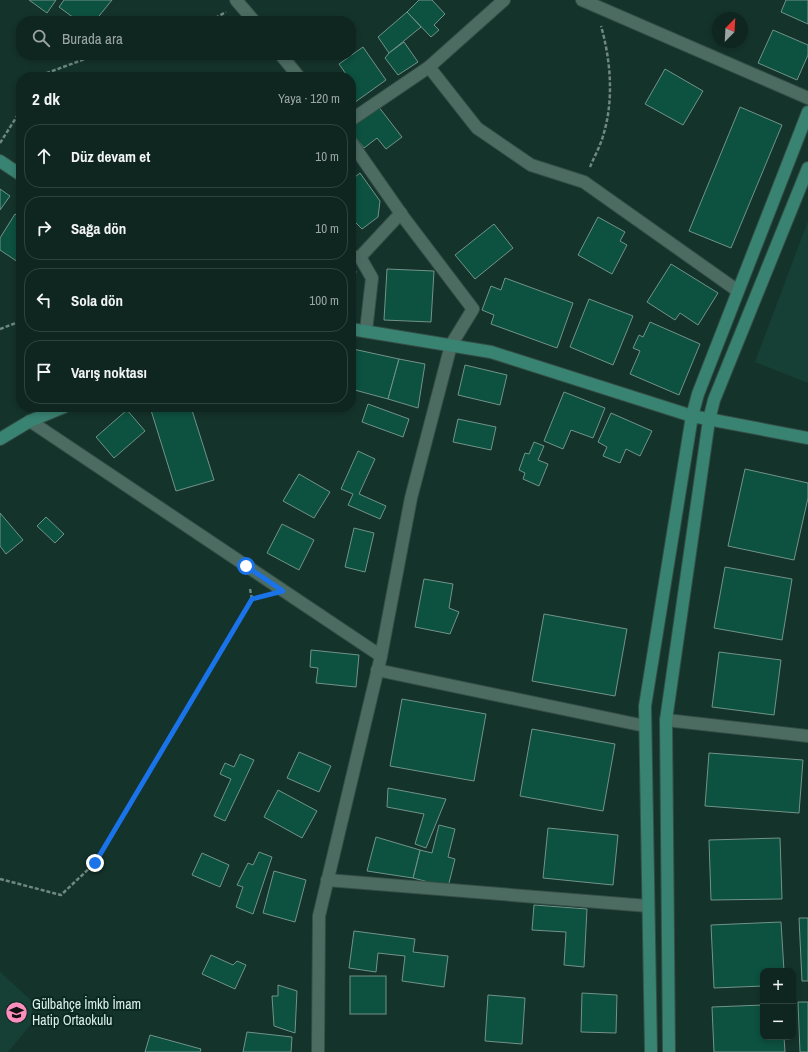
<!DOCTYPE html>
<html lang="tr">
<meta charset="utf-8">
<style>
:root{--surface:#0f2620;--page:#182e29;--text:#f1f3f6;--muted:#9ba5a5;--line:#2f433e}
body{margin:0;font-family:"Archivo Narrow",sans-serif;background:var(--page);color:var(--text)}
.controls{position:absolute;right:12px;bottom:12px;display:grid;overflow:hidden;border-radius:8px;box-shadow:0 2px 6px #0003}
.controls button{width:36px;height:36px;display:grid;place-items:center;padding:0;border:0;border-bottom:1px solid var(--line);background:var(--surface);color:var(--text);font:20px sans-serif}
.compass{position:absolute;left:712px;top:12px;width:36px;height:36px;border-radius:50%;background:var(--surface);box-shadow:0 2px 6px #0003;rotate:24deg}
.stop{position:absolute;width:12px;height:12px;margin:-9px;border:3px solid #1a73e8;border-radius:50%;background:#fff}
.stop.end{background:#1a73e8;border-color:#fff;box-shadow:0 1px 4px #0008}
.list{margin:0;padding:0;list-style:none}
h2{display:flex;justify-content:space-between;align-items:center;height:52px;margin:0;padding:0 16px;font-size:17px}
h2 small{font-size:13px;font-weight:400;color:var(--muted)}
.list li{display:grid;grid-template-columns:26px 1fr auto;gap:12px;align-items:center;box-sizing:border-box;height:64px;margin:0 8px 8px;padding:0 8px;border:1px solid var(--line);border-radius:16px}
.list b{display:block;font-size:15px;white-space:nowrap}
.list em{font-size:13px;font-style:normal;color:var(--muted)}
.icon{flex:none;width:22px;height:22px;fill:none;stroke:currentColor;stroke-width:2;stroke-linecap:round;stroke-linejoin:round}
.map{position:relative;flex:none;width:808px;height:1052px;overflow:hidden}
.search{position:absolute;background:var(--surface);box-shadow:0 2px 6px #0003;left:16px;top:16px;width:340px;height:44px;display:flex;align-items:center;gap:10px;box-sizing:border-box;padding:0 14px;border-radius:16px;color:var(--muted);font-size:15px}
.panel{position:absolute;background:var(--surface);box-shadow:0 2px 6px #0003;left:16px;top:72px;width:340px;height:340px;border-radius:16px}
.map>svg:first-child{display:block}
.built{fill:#164036}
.building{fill:#0d5141;stroke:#729388}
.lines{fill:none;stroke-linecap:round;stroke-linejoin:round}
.street-casing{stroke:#354e46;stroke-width:14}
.secondary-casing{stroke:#354e46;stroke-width:14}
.path{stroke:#6f8881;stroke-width:2.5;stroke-dasharray:4 2;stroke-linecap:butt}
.street{stroke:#4c6c62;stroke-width:12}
.secondary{stroke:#398372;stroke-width:12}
.route{stroke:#1a73e8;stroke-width:5}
.labels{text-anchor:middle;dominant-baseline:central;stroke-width:4;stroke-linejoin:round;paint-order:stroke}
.poi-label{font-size:14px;fill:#ddefe9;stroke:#092921;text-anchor:start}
</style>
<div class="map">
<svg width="808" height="1052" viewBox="0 0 808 1052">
<rect width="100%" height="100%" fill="#14332b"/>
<g class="built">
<path d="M808,221V383L755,362Z"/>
<path d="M0,972L32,1001V1023L8,1052H0Z"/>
</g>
<g class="building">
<path d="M29,0H56L47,13Z"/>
<path d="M64,0H112L95,21H78L59,7Z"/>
<path d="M419,0H432L445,14L434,25L439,30L431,37L407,12Z"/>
<path d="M786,0H808V24L781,12Z"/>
<path d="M407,12L421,27L389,53L378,37Z"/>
<path d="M773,30L808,45V55L797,80L758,63Z"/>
<path d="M404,42L418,62L398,75L385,58L389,53Z"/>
<path d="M363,47L386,80L351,105V88L354,86L351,82V77H348L339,64Z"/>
<path d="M665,69L703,91L683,125L645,104Z"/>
<path d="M378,106L402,137L386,149L377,138L364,148L351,132V128Z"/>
<path d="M740,107L782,125L731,248L689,231Z"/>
<path d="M360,173L380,201L378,217L362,229L355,222L351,224V180Z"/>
<path d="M0,189L10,196L0,210Z"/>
<path d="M15,214L21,218V264L0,250V238Z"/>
<path d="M598,217L625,232L620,241L627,245L612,274L578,255Z"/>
<path d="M494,224L513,248L475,279L455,255Z"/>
<path d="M671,264L718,293L698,325L680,313L675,320L647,302Z"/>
<path d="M387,269L434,271L431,322L384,320Z"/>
<path d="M351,270L356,271L354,285L351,284Z"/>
<path d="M505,278L573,303L557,348L491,324L494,315L482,310L491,286L501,290Z"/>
<path d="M589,299L633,316L613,365L570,347Z"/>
<path d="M650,322L700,344L679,395L630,374L640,351L633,348L639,335L643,337Z"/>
<path d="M353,349L399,359L388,399L351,389V355Z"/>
<path d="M399,359L425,364L418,408L388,399Z"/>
<path d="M465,365L507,375L500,405L458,395Z"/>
<path d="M564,392L605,408L593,438L571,430L563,449L544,441Z"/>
<path d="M368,404L409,419L403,437L362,422Z"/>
<path d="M150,407H191L214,480L176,491Z"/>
<path d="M127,410L145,431L114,458L96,437Z"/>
<path d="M611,413L652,431L640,456L626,449L620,463L603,456L607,447L598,442Z"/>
<path d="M458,419L496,427L491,450L453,442Z"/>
<path d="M534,442L544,446L538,460L548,464L539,486L523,479L525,473L519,470L525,453L529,454Z"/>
<path d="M358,451L375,459L359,494L386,506L380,519L348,505L353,494L341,489Z"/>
<path d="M745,469L808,483V498L794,560L728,546Z"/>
<path d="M299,474L330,492L314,518L283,501Z"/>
<path d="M0,513L23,540L6,554L0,546Z"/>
<path d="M46,517L64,534L55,543L37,526Z"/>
<path d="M282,524L314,540L299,570L267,553Z"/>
<path d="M354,528L374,533L365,572L345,567Z"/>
<path d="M725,567L792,579L782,640L714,628Z"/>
<path d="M424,579L453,584L449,608L459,612L450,634L415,627Z"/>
<path d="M544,614L627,629L615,696L532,681Z"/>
<path d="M311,650L359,655L356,687L316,683L318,668L310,667Z"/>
<path d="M719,652L781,660L774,715L712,707Z"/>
<path d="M402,699L486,714L474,781L390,766Z"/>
<path d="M532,729L615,744L603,811L520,796Z"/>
<path d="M299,752L331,766L319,792L287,778Z"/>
<path d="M709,753L803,760L799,813L705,806Z"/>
<path d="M240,754L254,760L225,821L214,816L231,779L220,774L225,763L234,767Z"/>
<path d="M388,788L446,799L426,848L415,844L424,814L387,807Z"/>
<path d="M278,790L317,811L302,838L264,817Z"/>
<path d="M439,825L455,829L448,857L455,859L448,887L413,878L420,850L432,853Z"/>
<path d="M548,828L618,835L613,885L543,878Z"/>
<path d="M376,837L420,850L413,878L367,871Z"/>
<path d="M780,838L782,899L711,900L709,840Z"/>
<path d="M259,852L272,857L253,914L236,907L243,887L237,885L248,863L253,865Z"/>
<path d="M202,853L229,865L220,887L192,875Z"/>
<path d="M274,871L306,880L295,922L263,913Z"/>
<path d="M534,905L587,909L584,967L564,965L566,932L532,930Z"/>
<path d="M799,918H808V981H802Z"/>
<path d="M781,922L784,971H763V986L714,988L711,925Z"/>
<path d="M354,931L415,939L413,952L448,956L444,987L402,981L405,956L378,953L376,972L349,968Z"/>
<path d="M211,955L233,965L237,961L246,965L235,989L202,974Z"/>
<rect x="350" y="976" width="36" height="38"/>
<path d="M278,985L297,991L295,1033L274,1026L272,996H278Z"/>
<path d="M582,993L617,995L616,1033L581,1032Z"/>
<path d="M488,995L525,998L522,1044L485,1041Z"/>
<path d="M798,1002H808V1052H800Z"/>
<path d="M763,1005V1037H784L785,1052H714L712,1007Z"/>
<path d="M247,1032L292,1037L291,1052H243Z"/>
<path d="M150,1035L201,1049L200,1052H145Z"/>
</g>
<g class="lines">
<defs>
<g id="street">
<path d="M236,0L254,21"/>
<path d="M582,0L808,98"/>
<path d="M281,55L299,77"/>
<path d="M429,67L477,128L531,165L584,182L738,291"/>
<path d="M351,120L429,67L504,0"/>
<path d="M351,257H360L372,278L366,331"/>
<path d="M360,257L401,213"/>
<path d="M30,421L381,656"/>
<path d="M377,670L645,726"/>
<path d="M666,720L808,736"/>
<path d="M327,880L648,906"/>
<path d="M318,1052L319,916L381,656L411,498L451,345L473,309L404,218L351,142"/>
</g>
<g id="secondary">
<path d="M0,161L21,175"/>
<path d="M351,329L491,352L692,416L808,438"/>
<path d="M0,439L30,421L64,407"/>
<path d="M651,1052L645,706L692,416L698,394L808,112"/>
<path d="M669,1052L666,720L709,420L714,400L808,168"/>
</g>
</defs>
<use href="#street" class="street-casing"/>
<use href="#secondary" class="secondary-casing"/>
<g class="path">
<path d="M210,21L226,12"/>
<path d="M42,77L44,74L96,55"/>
<path d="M0,143L21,110"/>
<path d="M590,167C594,157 600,147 603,136C614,101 611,61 601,26"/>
<path d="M0,329L21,321"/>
<path d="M250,589L252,599"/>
<path d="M0,879L61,895L95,863L252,599L261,596"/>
</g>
<use href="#street" class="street"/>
<use href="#secondary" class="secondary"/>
</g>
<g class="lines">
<path class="route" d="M95,863L252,599L283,591L246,566"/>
</g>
<defs>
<symbol id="school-disc" viewBox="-11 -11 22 22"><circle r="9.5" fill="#fe8ebd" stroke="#092921"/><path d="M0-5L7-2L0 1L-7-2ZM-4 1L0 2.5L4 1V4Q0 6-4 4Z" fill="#111"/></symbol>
</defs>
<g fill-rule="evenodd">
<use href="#school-disc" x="4" y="1000" width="25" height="25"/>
</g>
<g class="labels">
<g class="poi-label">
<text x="32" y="1004">Gülbahçe İmkb İmam<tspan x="32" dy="16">Hatip Ortaokulu</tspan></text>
</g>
</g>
</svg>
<div class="controls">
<button>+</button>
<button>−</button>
</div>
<svg class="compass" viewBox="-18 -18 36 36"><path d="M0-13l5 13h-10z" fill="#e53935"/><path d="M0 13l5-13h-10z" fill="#9ba5a5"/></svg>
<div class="stop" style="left:246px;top:566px"></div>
<div class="stop end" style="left:95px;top:863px"></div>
<div class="search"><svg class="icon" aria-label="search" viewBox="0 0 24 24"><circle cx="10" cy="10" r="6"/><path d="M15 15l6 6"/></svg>Burada ara</div>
<section class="panel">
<h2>2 dk<small>Yaya · 120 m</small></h2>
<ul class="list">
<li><svg class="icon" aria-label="ahead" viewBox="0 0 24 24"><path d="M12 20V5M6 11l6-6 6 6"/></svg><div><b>Düz devam et</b></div><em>10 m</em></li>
<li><svg class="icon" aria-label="right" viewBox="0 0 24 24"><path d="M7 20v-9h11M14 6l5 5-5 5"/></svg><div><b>Sağa dön</b></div><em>10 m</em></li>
<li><svg class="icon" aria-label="left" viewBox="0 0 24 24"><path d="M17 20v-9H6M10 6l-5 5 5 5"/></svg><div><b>Sola dön</b></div><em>100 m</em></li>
<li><svg class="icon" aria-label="arrive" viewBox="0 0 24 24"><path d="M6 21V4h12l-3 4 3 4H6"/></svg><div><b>Varış noktası</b></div></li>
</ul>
</section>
</div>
